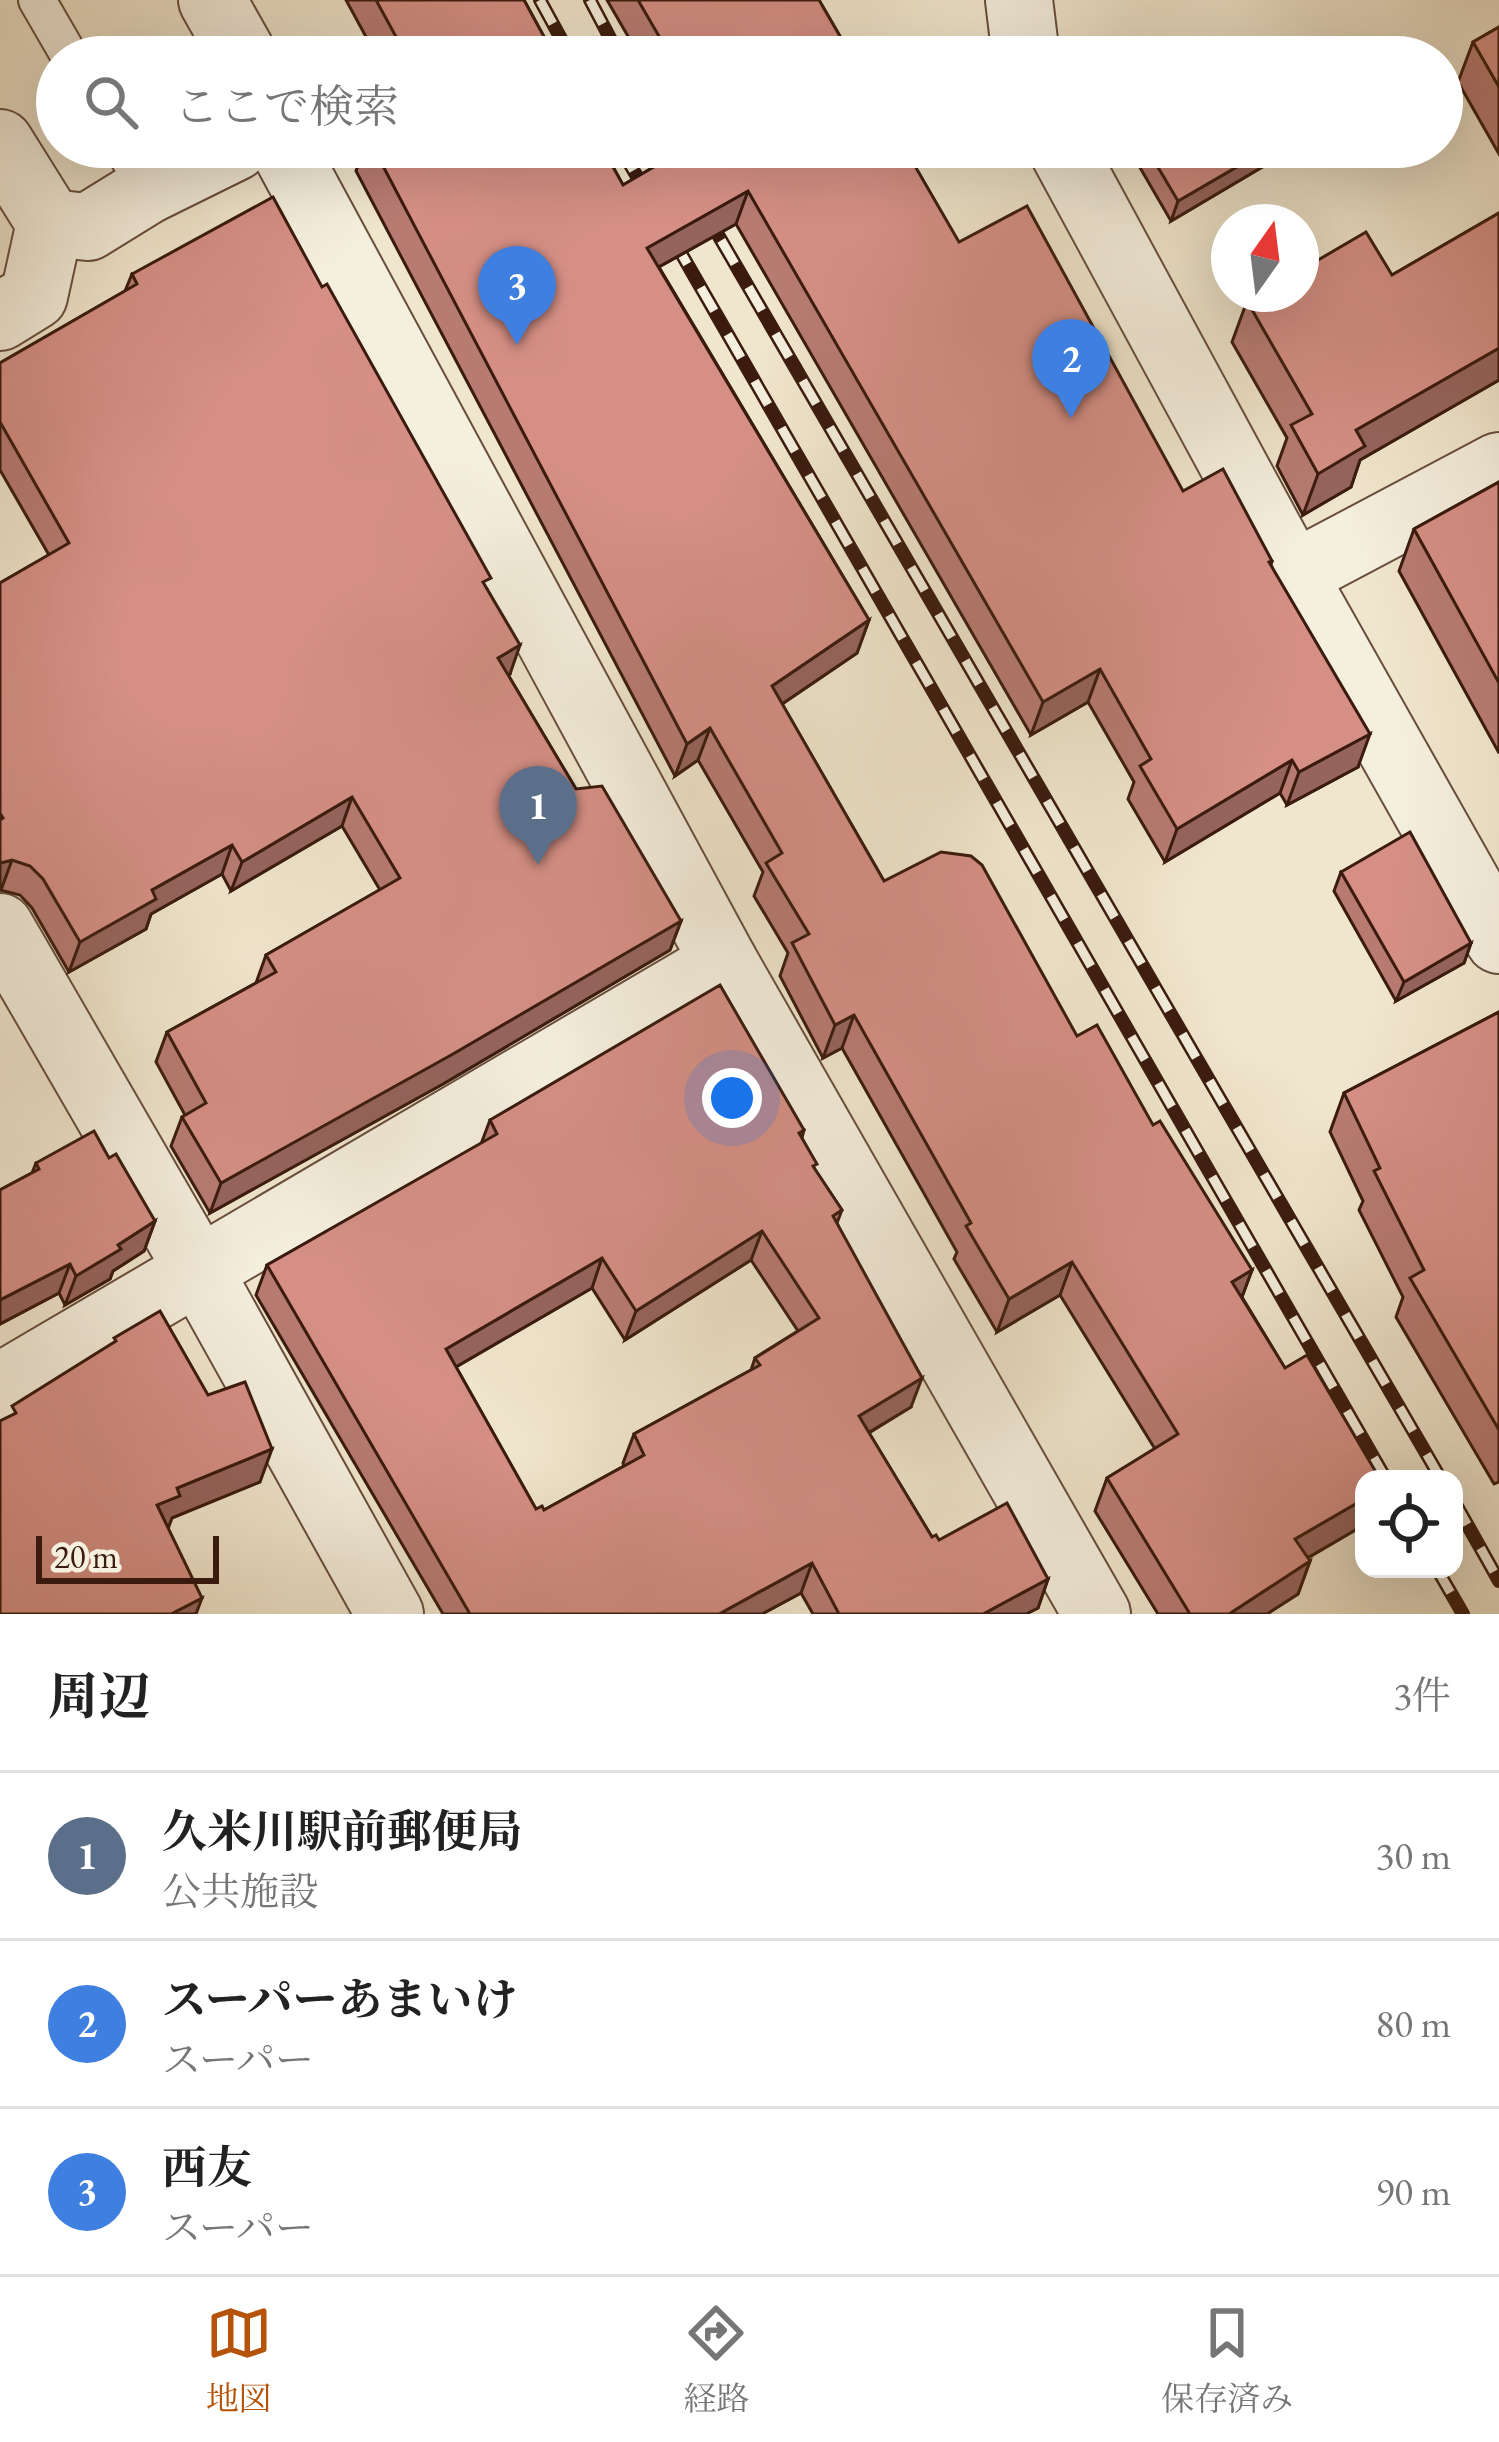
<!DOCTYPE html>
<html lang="ja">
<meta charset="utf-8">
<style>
:root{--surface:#fff;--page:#f2f2f2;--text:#222;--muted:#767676;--line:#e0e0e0;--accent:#b45309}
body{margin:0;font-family:"EB Garamond","Noto Serif JP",serif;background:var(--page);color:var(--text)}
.controls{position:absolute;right:36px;bottom:36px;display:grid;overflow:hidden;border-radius:24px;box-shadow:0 12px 48px #0002}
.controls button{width:108px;height:108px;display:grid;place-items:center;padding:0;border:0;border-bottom:3px solid var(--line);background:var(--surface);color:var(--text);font:60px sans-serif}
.compass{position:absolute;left:1211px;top:204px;width:108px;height:108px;border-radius:50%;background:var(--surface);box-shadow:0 12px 48px #0002;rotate:14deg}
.scale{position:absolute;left:36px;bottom:30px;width:183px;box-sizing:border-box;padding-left:12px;border:6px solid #3a1b0e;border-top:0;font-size:33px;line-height:42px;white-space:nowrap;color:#3a1b0e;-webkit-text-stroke:9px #f5efde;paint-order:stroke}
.you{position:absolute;left:732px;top:1098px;width:42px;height:42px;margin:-30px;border:9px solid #fff;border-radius:50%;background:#1a73e8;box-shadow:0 0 0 18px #1a73e833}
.badge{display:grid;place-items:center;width:78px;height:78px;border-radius:50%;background:var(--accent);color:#fff;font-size:39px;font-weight:700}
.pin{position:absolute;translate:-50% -99px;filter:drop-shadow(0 3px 6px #0008)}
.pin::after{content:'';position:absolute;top:63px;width:42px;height:36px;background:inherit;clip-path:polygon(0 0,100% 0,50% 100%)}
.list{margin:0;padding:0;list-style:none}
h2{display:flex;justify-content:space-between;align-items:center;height:156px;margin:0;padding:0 48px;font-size:51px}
h2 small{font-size:39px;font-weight:400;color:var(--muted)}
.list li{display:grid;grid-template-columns:78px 1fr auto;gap:36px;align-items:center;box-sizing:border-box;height:168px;padding:0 48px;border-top:3px solid var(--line)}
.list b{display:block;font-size:45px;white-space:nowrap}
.list p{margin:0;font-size:39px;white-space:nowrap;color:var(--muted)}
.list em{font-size:39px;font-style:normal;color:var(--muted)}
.icon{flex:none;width:66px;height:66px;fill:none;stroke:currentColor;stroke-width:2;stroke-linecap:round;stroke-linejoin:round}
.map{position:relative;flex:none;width:1499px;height:1614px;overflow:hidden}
.search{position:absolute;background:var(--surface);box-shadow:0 12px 48px #0002;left:36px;right:36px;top:36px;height:132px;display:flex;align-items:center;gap:30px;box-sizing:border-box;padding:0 42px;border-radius:66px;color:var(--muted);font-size:45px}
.sheet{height:660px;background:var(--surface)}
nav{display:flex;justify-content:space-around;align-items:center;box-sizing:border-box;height:168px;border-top:3px solid var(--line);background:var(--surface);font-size:33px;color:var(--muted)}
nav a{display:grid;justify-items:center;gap:6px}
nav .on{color:var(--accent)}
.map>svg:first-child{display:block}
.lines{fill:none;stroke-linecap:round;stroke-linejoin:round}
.lane-casing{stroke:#684e3e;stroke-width:40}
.street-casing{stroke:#684e3e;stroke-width:70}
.lane{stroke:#f5efde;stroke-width:36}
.street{stroke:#f5efde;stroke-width:66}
.rail-casing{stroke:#3a1b0e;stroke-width:14}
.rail{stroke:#f5efde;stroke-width:9;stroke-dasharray:27;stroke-linecap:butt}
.wall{fill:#b77b72;stroke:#3a1b0e;stroke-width:3;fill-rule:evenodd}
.shaded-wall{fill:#95645d;stroke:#3a1b0e;stroke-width:3}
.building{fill:#d58f85;stroke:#3a1b0e;stroke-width:3;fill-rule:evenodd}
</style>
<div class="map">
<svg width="1499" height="1614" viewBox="0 0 1499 1614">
<rect width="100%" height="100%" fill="#f0e6cd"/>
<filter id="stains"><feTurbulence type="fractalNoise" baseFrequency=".00167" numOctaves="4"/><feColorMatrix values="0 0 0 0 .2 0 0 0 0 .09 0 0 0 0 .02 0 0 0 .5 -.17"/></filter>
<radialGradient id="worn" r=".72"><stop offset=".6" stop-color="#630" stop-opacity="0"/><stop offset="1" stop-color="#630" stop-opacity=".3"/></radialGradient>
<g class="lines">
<defs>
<g id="lane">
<path d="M37,0L70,57"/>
<path d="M122,147L148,190"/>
</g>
<g id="street">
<path d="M212,0L244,57"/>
<path d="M1019,0L1026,57"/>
<path d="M0,143L50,223L34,296L0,317"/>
<path d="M283,147L724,962L1097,1614"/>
<path d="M1061,147L1293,575L1499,940"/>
<path d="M50,223L88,227L148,190L235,147"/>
<path d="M1293,575L1499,466"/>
<path d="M0,927L199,1271L390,1614"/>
<path d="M0,1387L724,962"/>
</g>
</defs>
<use href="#lane" class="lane-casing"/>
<use href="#street" class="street-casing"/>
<use href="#lane" class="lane"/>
<use href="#street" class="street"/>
<defs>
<g id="rail">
<path d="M540,0L571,57"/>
<path d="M590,0L620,57"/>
<path d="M620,147L1386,1479"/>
<path d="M667,147L1441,1479"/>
<path d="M1454,1501L1499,1581"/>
<path d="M1437,1569L1463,1614"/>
</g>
</defs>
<use href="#rail" class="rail-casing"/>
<use href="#rail" class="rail"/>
</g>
<g class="wall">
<path d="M346,0H524L555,57H377Z"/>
<path d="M607,0H819L852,57H640Z"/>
<path d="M1499,27V154L1458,82L1473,42Z"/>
<path d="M365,147H602L623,185L688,147L959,242L1183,491L1272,561L1271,565L1358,767L1287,805L1280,793L1165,862L1128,799L1134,782L1088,702L1031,735L736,224L659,267L869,620L857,653L782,704L884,881L1077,1036L1153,1125L1252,1270L1242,1297L1364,1499V1525L1308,1558L1310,1561L1298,1594L1267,1614H1158L1095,1511L1107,1478L1155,1449L1060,1295L997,1332L954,1259L957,1252L842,1048L823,1058L780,976L788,953L754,896L763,872L698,760L675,776L356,171Z"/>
<path d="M1128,147H1296L1171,221Z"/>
<path d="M1499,213V380L1360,460L1351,487L1303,515L1277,466L1287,438L1232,342L1247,301L1392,275Z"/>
<path d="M132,274L487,589L510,674L508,675L576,789L681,921L670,950L443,1084L210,1213L171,1146L182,1117L185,1115L156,1062L167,1032L256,983L266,955L380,890L342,826L231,891L222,874L151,914L146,929L69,972L32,908L20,895L0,890V583L49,555L0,470V363L125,291Z"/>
<path d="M1499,482V753L1399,571L1414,529Z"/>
<path d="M1341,872L1471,943L1464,963L1396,1001L1334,891Z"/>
<path d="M1499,1012V1482L1494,1484L1396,1317L1403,1297L1359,1210L1363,1201L1330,1132L1344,1093Z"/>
<path d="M490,1120L804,1130L802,1138L815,1170L842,1210L837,1223L911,1407L869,1433L932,1537L1048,1579L1038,1608L1026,1614H813L801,1593L762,1614H443L256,1295L267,1265L481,1144ZM751,1260L798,1331L755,1358L751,1370L634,1434L623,1463L624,1466L544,1510L536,1509L456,1367L592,1288L625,1340Z"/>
<path d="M109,1158L155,1221L144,1251L113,1271L110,1279L65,1305L59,1293L0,1324V1190L32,1173L36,1163Z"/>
</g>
<g class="shaded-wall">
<path d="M1271,147H1296L1171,221L1178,201Z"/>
<path d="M748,191L736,224L635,280L647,248Z"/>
<path d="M1499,348V380L1360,460L1351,487L1303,515L1318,474L1356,430Z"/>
<path d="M869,620L857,653L760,719L772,686Z"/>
<path d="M520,645L510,674L487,688L498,658Z"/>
<path d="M1100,669L1088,702L1031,735L1043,702Z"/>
<path d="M710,728L698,760L675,776L687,744Z"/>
<path d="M1370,734L1358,767L1287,805L1299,772Z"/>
<path d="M1292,760L1280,793L1165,862L1177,829Z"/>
<path d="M352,797L342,826L231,891L242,862Z"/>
<path d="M232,845L222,874L151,914L146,929L69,972L80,942L152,890Z"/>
<path d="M12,860L1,890H0V863Z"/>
<path d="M681,921L670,950L443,1084L210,1213L221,1183Z"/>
<path d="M1471,943L1464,963L1396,1001L1404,982Z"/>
<path d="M854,1015L842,1048L823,1058L835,1025Z"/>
<path d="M155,1221L144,1251L113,1271L110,1279L65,1305L76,1276L118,1245Z"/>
<path d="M762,1231L751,1260L625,1340L636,1311Z"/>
<path d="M602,1258L592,1288L435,1379L446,1349Z"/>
<path d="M1072,1262L1060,1295L997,1332L1009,1299Z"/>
<path d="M70,1264L59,1293L0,1324V1300Z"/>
<path d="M1252,1270L1240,1302L1232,1282Z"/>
<path d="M922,1378L911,1407L848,1445L859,1416Z"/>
<path d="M272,1449L260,1482L172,1518L168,1529L157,1505L177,1488Z"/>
<path d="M1364,1499V1525L1283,1572L1295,1539Z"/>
<path d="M1310,1561L1298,1594L1267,1614H1229Z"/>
<path d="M812,1563L801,1593L762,1614H719Z"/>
<path d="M1048,1579L1038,1608L1026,1614H983Z"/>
<path d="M202,1598L196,1614H171Z"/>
</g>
<g class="building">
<path d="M376,0H524L555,57H407Z"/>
<path d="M638,0H819L852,57H671Z"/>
<path d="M1499,27V87L1473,42Z"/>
<path d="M1254,43L1262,57H1231Z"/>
<path d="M373,147H602L623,185L688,147H904L959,242L1027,206L1183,491L1223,469L1272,561L1269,562L1370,734L1299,772L1292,760L1177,829L1140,766L1151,759L1100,669L1043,702L748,191L647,248L869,620L772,686L884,881L941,852L971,856L982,865L1077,1036L1097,1025L1153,1125L1160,1121L1252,1270L1232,1282L1285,1368L1307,1355L1380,1479H1364V1499L1295,1539L1310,1561L1229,1614H1190L1107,1478L1178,1434L1072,1262L1009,1299L966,1226L971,1223L854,1015L835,1025L792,943L809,934L766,863L782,853L710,728L687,744Z"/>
<path d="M1146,147H1271L1178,201Z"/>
<path d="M273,197L322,287L327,284L491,578L483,582L520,645L498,658L576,789L602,786L681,921L453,1054L221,1183L182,1117L206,1103L167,1032L276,972L266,955L400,878L352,797L242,862L232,845L152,890L156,899L80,942L43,879L30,866L12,860L0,863V820L3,818L0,813V583L69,543L0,422V363L137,284L132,274Z"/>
<path d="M1499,213V348L1356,430L1365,446L1318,474L1291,425L1312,414L1247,301L1259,294H1301V270L1366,232L1392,275Z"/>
<path d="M1499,482V683L1414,529Z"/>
<path d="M1410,832L1471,943L1404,982L1341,872Z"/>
<path d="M720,985L804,1130L799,1133L817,1164L813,1166L842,1210L833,1216L922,1378L859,1416L932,1537L936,1535L939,1540L1007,1503L1048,1579L983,1614H839L812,1563L719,1614H470L267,1265L497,1134L490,1120ZM762,1231L819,1318L755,1358L760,1365L634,1434L644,1455L544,1510L542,1506L536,1509L446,1349L602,1258L636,1311Z"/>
<path d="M1499,1012V1430L1410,1278L1424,1270L1374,1171L1380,1168L1344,1093Z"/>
<path d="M94,1131L109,1158L116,1154L155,1221L118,1245L121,1249L76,1276L70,1264L0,1300V1190L39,1169L36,1163Z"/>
<path d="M160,1311L208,1395L245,1382L272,1449L177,1488L180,1496L157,1505L202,1598L171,1614H0V1421L16,1413L12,1406L116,1341L114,1338Z"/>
</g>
<rect width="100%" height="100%" filter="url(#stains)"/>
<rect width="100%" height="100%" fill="url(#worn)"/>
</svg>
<div class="controls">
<button><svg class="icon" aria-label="locate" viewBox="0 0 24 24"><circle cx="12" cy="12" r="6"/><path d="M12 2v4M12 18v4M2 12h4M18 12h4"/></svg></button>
</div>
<svg class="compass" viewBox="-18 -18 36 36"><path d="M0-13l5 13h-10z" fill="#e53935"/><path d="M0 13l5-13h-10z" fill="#767676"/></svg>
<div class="scale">20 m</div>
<div class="you"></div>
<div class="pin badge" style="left:538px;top:865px;background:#5c6f8a">1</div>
<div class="pin badge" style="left:1071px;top:418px;background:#3f7fe0">2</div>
<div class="pin badge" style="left:517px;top:345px;background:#3f7fe0">3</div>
<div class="search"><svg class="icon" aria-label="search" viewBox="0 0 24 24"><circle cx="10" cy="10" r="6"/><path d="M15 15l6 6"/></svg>ここで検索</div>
</div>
<section class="sheet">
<h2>周辺<small>3件</small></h2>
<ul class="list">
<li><span class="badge" style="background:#5c6f8a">1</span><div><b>久米川駅前郵便局</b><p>公共施設</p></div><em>30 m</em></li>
<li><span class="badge" style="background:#3f7fe0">2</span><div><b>スーパーあまいけ</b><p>スーパー</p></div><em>80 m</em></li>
<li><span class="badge" style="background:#3f7fe0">3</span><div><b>西友</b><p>スーパー</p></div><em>90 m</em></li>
</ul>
</section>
<nav>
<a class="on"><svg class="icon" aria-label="map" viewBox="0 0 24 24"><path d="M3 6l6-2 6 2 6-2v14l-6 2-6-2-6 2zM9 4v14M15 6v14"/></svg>地図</a>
<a><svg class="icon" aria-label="directions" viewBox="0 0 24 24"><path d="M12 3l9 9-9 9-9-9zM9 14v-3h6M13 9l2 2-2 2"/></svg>経路</a>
<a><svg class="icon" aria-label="saved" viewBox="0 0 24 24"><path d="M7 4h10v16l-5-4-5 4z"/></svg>保存済み</a>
</nav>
